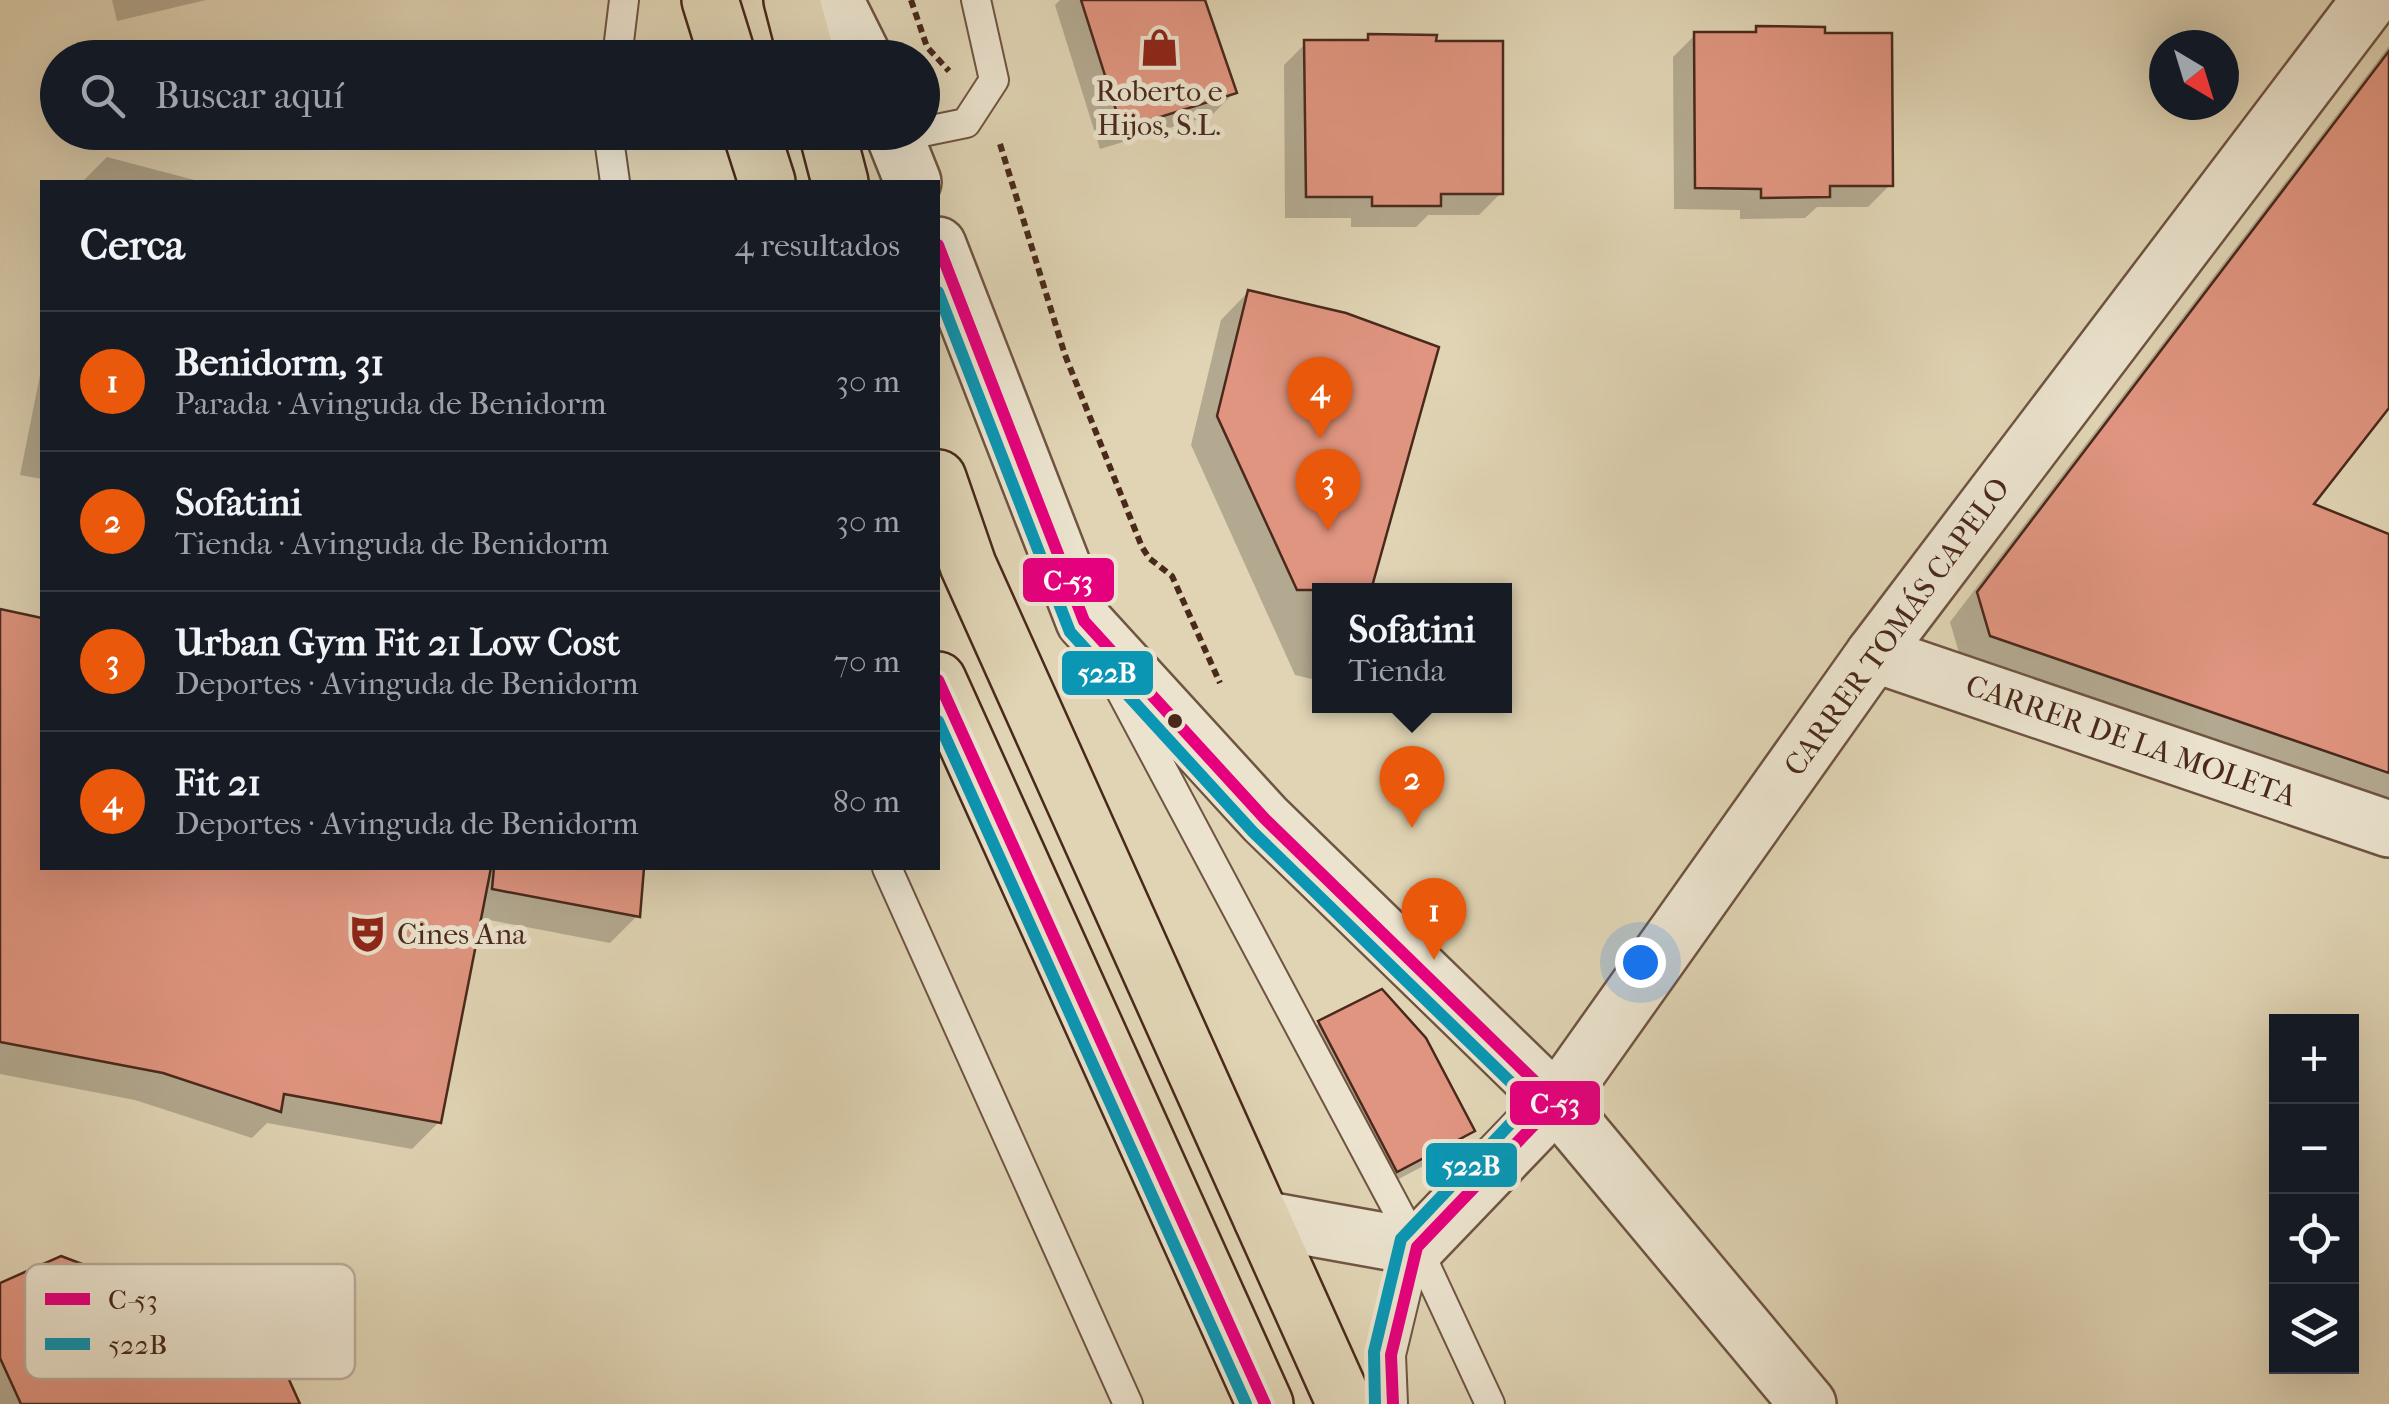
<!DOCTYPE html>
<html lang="es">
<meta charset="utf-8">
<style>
:root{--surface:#171b24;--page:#20242c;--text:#f1f3f6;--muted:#9ea1a6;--line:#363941;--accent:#ea580c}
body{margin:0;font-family:"IM FELL French Canon",serif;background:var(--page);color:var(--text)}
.controls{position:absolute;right:30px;bottom:30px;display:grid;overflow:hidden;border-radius:0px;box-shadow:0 10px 40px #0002}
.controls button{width:90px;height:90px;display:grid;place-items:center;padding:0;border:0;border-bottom:2px solid var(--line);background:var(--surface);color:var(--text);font:50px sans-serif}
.compass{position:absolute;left:2149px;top:30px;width:90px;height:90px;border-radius:50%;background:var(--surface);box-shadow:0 10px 40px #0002;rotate:142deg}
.you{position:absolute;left:1640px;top:962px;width:35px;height:35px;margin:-25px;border:8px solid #fff;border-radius:50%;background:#1a73e8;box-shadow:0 0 0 15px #1a73e833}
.badge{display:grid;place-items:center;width:65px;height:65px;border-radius:50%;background:var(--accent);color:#fff;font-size:32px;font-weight:700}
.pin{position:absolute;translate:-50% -82px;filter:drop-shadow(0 2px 5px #0008)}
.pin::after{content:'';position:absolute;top:52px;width:35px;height:30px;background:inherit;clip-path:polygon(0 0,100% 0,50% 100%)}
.popup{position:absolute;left:1312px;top:583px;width:200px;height:130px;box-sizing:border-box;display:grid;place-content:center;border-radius:0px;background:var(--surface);filter:drop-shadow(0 2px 8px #0005);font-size:32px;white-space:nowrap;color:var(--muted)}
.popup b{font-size:38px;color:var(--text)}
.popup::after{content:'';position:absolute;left:50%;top:100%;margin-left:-20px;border:20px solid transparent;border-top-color:var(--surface)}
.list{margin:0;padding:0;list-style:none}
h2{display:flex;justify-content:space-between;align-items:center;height:130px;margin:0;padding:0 40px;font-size:42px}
h2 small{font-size:32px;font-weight:400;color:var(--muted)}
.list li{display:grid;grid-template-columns:65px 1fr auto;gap:30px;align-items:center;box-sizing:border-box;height:140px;padding:0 40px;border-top:2px solid var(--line)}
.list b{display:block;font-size:38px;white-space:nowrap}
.list p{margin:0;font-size:32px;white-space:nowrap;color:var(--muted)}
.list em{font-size:32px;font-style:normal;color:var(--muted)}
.icon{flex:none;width:55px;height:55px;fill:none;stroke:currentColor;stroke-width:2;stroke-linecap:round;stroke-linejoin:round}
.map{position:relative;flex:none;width:2389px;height:1404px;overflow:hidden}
.search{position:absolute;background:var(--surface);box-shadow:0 10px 40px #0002;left:40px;top:40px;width:900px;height:110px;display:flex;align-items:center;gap:25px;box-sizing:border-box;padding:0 35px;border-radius:55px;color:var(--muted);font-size:38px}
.panel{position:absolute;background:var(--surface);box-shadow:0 10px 40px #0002;left:40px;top:180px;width:900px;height:690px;border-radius:0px}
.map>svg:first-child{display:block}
.shadow{fill:#0003}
.building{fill:#e09580;stroke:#4a291c;stroke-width:2.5}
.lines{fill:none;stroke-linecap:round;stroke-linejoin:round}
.lane-casing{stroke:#705442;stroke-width:32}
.street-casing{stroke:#705442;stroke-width:60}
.primary-casing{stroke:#4a291c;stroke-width:60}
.path{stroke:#4a291c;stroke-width:6;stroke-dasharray:8 5;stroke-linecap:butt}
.lane{stroke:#ebe3ce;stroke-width:28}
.street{stroke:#ebe3ce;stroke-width:55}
.primary{stroke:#e0d4b4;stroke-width:55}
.bus-1-casing{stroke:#ebe3ce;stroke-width:20}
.bus-2-casing{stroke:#ebe3ce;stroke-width:20}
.bus-1{stroke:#e5007d;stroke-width:12}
.bus-2{stroke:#0b96b3;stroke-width:12}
.bus-dot{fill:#4a291c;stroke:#ebe3ce;stroke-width:4}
.labels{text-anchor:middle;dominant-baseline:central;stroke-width:10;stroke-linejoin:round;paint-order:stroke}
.poi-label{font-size:30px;fill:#4a291c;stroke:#ebe3ce}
.street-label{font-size:30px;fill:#4a291c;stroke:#ebe3ce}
.key{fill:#ebe3ce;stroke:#bbab99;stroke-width:2.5}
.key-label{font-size:28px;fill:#4a291c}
.line-badge{stroke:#ebe3ce;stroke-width:4}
.badge-label{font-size:28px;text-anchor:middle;font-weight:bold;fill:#fff}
</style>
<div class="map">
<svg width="2389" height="1404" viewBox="0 0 2389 1404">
<rect width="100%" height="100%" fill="#e0d4b4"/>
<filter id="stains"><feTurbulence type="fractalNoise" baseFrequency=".002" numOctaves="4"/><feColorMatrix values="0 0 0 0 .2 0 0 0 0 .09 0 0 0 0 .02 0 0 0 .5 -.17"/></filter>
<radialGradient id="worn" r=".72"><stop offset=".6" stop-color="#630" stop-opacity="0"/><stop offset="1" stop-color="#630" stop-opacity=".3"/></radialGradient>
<g class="shadow">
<path d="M112,0H206L117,21Z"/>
<path d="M1060,0H1203L1234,93L1212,115L1100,149L1055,5Z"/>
<path d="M1757,29L1890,185L1868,207H1817L1805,218L1740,219V210L1674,209L1673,57L1695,35H1752Z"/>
<path d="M1369,37L1501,193L1479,215H1428L1416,227H1351V218H1285L1284,65L1306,43H1363Z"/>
<path d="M2389,46V404L2310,505L2389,537V809L1962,663L1950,622Z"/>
<path d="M107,157L202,182H82Z"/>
<path d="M1248,292L1436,349L1368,590H1320V681L1295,675L1191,445L1221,320Z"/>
<path d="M42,365V479L20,475Z"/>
<path d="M0,612L42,621V868H641L637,916L610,943L479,918L439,1122L412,1149L267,1123L252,1138L135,1100L0,1074Z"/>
<path d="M1319,1023L1472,1130L1450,1152L1374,1192L1297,1045Z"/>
<path d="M0,1286L297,1404H0Z"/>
</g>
<g class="building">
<path d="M1081,0H1205L1237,93L1122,129Z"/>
<path d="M1756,26L1825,27V33H1892L1893,186H1830V197L1761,198V189L1695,188L1694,32H1756Z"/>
<path d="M1368,34L1437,35L1436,41H1503V194H1441V206H1372V197H1306L1304,40H1368Z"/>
<path d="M2389,51V408L2314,504L2389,534V773L1990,636L1977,592Z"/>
<path d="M1248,290L1346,313L1439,347L1371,590H1297L1217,416Z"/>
<path d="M0,609L42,618V868H491L441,1123L284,1094L281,1112L163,1073L0,1042Z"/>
<path d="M494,868H644L640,917L492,889Z"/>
<path d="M1382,989L1426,1038L1475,1131L1397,1172L1318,1021Z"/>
<path d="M61,1256L269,1335L300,1404H21L0,1358V1283Z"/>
</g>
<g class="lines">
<defs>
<g id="lane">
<path d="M617,58L624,0"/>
<path d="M608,132L615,182"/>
<path d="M922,132L966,123L994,80L976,0"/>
<path d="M1118,686L1417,1247L1490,1404"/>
<path d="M887,868L1128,1404"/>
<path d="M1393,1404L1391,1355L1417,1247"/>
</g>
<g id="street">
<path d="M835,0L864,58"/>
<path d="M893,132L913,182"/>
<path d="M938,245L1084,621L1265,819L1556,1102L1808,1404"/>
<path d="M1874,654L2389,829"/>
<path d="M1262,1219L1417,1247L1556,1102L1874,654L2370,0"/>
</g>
<g id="primary">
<path d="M710,0L728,58"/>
<path d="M792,0L807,58"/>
<path d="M751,132L767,182"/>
<path d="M827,132L840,182"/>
<path d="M938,478L968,565L1345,1404"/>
<path d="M938,680L1265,1404"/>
</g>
</defs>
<use href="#lane" class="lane-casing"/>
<use href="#street" class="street-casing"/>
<use href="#primary" class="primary-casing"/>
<g class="path">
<path d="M911,0L927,47L949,71"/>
<path d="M1000,144L1065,355L1142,547L1149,558L1172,576L1220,683"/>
</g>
<use href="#lane" class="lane"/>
<use href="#street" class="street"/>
<use href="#primary" class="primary"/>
<defs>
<g id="bus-1">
<path d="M938,245L1084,621L1265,819L1556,1102L1417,1247L1391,1355L1393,1404"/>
<path d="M938,680L1265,1404"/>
</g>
<g id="bus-2">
<path d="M938,292L1070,632L1253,832L1531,1102L1401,1239L1374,1352L1375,1404"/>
<path d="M938,721L1246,1404"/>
</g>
</defs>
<use href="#bus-1" class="bus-1-casing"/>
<use href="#bus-2" class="bus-2-casing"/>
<use href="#bus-1" class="bus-1"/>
<use href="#bus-2" class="bus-2"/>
</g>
<defs>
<symbol id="shop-bare" viewBox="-9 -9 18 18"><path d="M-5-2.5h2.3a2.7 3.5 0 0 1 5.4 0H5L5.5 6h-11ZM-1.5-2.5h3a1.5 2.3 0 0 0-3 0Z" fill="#8f2418" stroke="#ebe3ce" stroke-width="2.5" paint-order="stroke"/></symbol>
<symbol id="theatre-bare" viewBox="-9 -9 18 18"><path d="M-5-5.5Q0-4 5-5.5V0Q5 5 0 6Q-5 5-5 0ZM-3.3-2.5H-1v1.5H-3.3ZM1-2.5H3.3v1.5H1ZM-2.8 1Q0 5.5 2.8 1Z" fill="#8f2418" stroke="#ebe3ce" stroke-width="2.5" paint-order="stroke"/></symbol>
</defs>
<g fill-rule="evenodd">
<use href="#shop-bare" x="1132" y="20" width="55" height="55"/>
<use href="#theatre-bare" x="340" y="906" width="55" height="55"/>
</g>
<circle class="bus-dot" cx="1175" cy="721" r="9"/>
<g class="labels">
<g class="poi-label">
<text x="1159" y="91">Roberto e<tspan x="1159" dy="34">Hijos, S.L.</tspan></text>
<text x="397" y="934" text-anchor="start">Cines Ana</text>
</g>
<g class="street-label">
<text transform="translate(1897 627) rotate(-54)">CARRER TOMÁS CAPELO</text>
<text transform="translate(2131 741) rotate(19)">CARRER DE LA MOLETA</text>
</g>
</g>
<rect x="25" y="1264" width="330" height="115" rx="15" class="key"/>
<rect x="45" y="1293" width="45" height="12" fill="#e5007d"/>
<rect x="45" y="1338" width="45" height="12" fill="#0b96b3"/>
<g class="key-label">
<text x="108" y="1309">C-53</text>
<text x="108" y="1354">522B</text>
</g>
<g class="line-badge">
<rect x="1021" y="556" width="95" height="48" rx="10" fill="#e5007d"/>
<rect x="1060" y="649" width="95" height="48" rx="10" fill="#0b96b3"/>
<rect x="1508" y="1079" width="94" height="48" rx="10" fill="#e5007d"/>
<rect x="1424" y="1141" width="95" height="48" rx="10" fill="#0b96b3"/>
</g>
<g class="badge-label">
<text x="1068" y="590">C-53</text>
<text x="1107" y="682">522B</text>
<text x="1555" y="1113">C-53</text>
<text x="1471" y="1175">522B</text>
</g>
<rect width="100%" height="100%" filter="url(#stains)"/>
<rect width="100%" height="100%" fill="url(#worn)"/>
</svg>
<div class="controls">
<button>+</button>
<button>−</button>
<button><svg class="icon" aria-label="locate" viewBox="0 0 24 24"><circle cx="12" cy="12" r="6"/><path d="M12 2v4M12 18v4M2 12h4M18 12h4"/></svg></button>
<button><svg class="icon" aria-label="layers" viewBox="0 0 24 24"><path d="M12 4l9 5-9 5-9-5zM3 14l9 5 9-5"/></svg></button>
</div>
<svg class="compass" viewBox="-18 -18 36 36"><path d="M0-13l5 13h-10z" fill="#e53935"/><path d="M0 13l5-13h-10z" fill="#9ea1a6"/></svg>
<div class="you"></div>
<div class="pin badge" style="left:1434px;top:960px">1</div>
<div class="pin badge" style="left:1412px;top:828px">2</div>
<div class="popup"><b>Sofatini</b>Tienda</div>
<div class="pin badge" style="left:1328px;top:531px">3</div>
<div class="pin badge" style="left:1320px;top:439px">4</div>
<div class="search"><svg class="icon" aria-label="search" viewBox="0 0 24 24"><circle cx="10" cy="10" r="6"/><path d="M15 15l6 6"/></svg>Buscar aquí</div>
<section class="panel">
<h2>Cerca<small>4 resultados</small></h2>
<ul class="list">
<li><span class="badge">1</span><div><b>Benidorm, 31</b><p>Parada · Avinguda de Benidorm</p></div><em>30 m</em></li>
<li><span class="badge">2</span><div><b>Sofatini</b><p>Tienda · Avinguda de Benidorm</p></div><em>30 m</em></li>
<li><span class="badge">3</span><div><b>Urban Gym Fit 21 Low Cost</b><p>Deportes · Avinguda de Benidorm</p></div><em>70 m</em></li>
<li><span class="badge">4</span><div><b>Fit 21</b><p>Deportes · Avinguda de Benidorm</p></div><em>80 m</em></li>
</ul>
</section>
</div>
